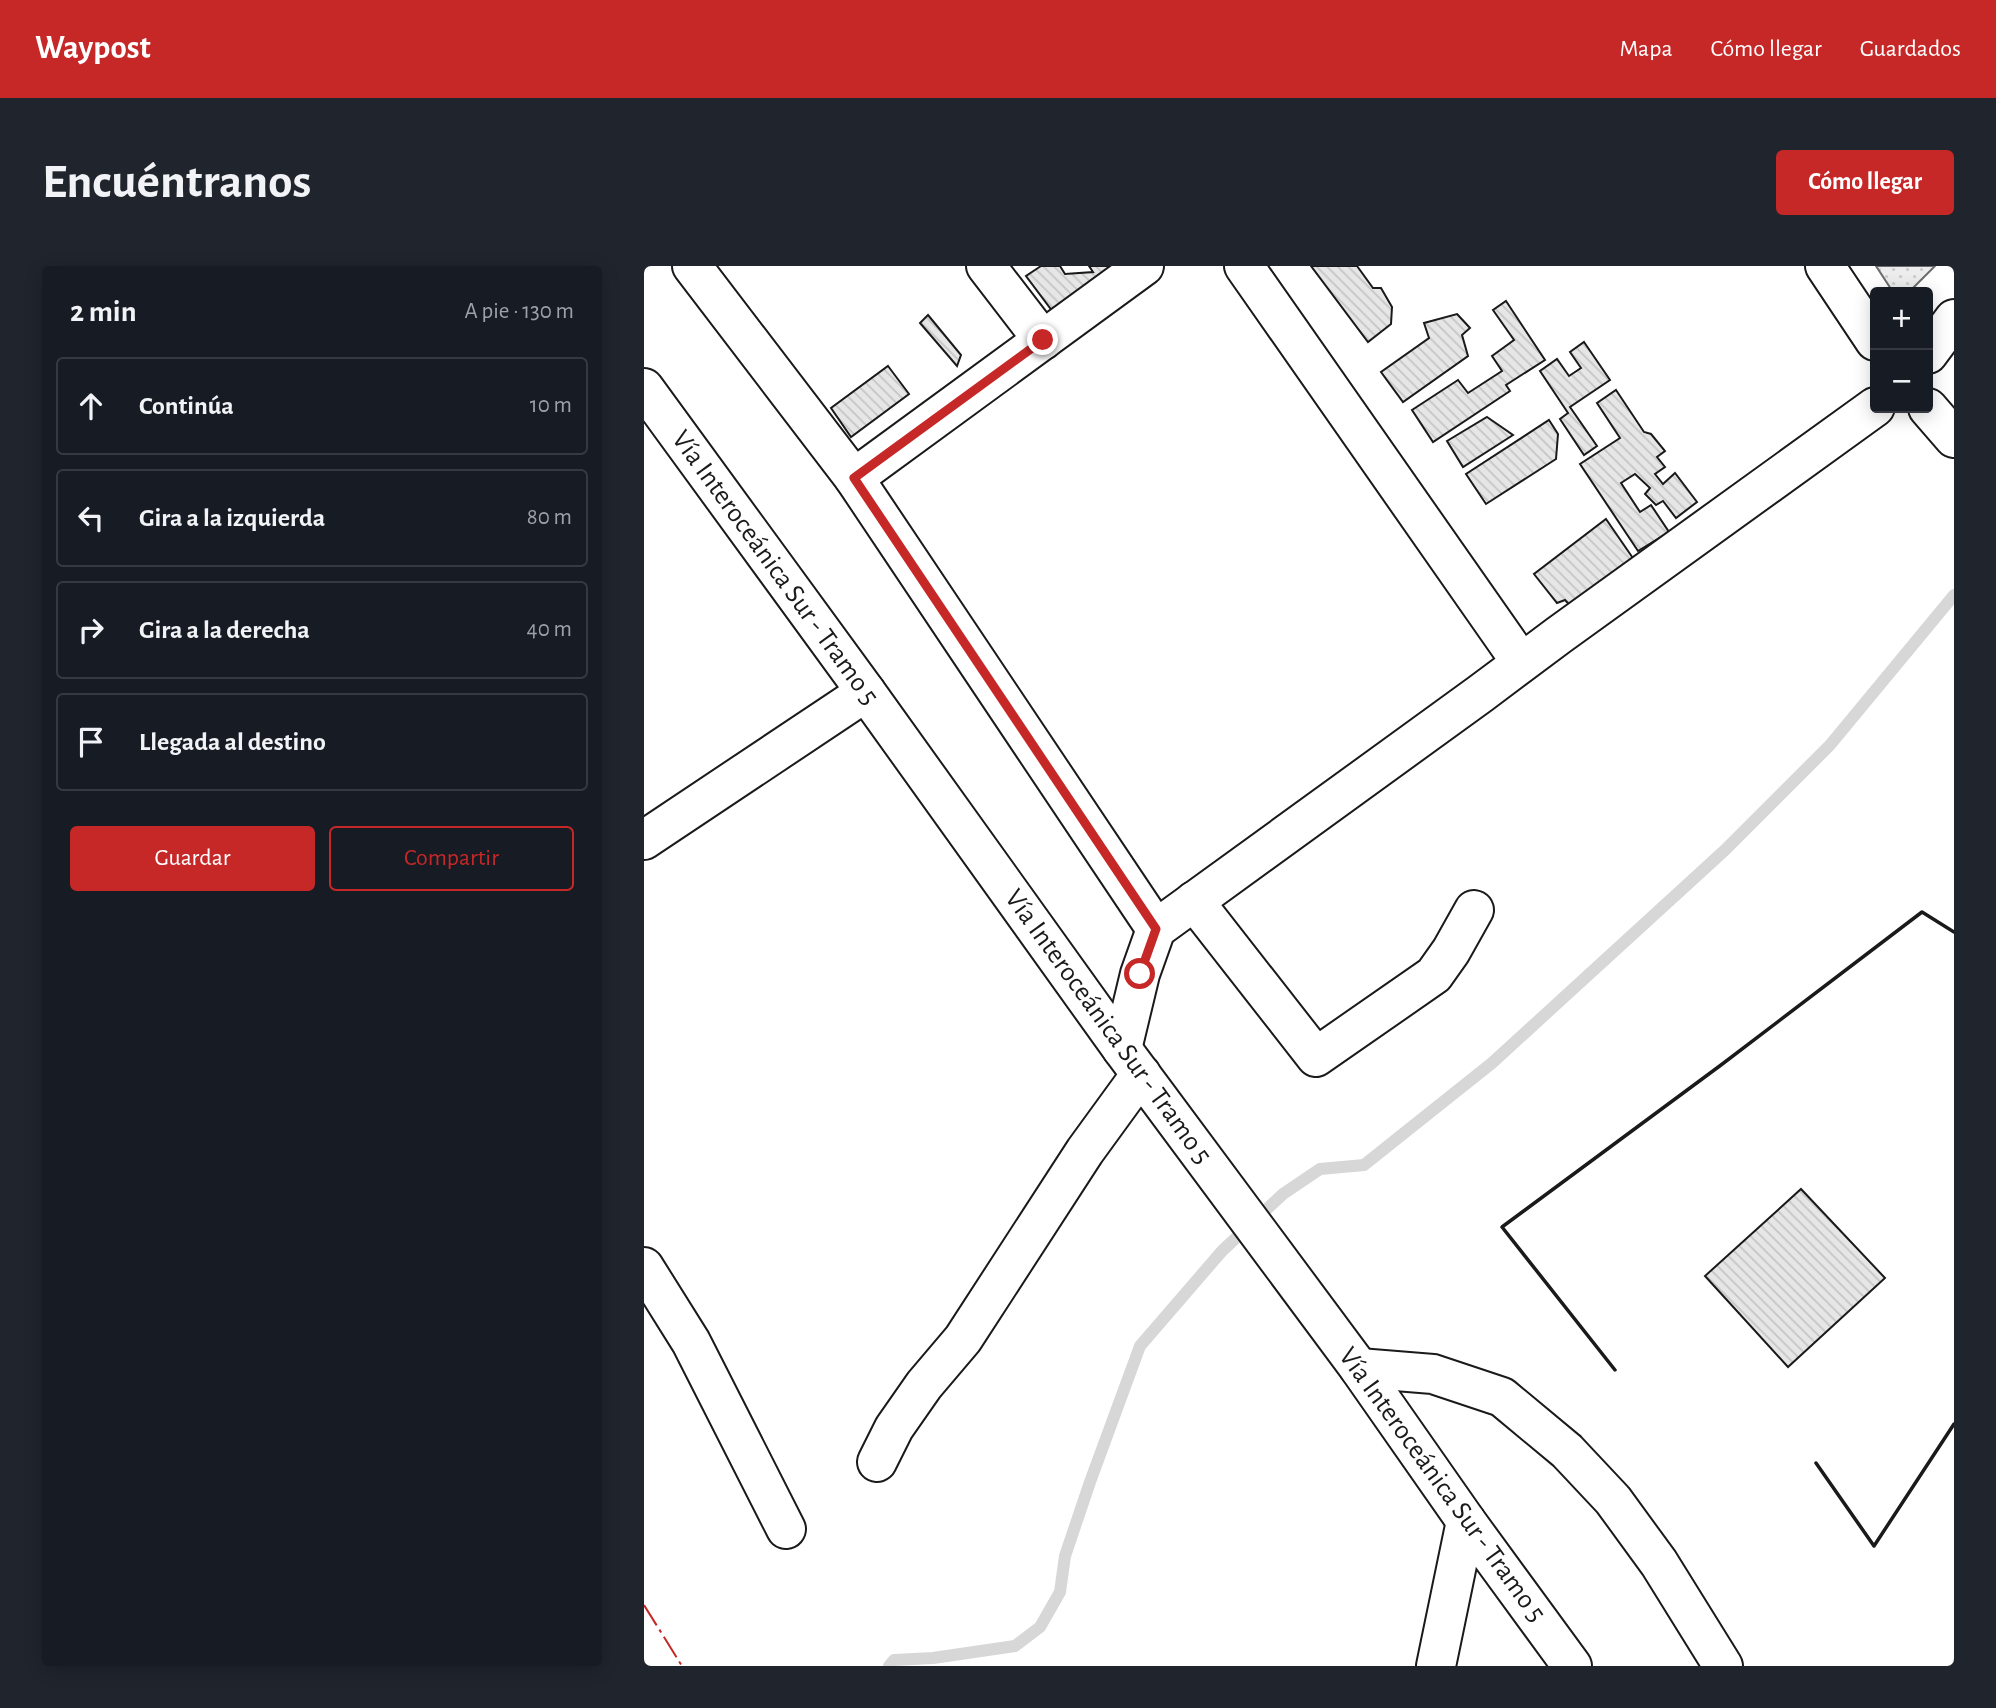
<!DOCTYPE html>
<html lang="es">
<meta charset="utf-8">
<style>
:root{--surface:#171b24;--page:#20242c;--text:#f1f3f6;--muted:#9ea1a6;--line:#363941;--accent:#c62828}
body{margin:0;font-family:"Alegreya Sans",sans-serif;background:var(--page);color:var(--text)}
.controls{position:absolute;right:21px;top:21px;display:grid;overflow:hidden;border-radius:7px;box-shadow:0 4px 18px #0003}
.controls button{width:63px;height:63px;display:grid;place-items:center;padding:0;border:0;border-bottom:2px solid var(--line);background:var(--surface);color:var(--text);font:35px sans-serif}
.stop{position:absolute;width:21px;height:21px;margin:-16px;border:5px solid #c62828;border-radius:50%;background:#fff}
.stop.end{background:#c62828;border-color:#fff;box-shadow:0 2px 7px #0008}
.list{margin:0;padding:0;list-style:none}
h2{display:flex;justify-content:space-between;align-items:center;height:91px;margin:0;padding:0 28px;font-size:30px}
h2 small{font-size:23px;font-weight:400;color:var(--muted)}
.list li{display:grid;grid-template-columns:46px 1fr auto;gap:21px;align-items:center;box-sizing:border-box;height:98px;margin:0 14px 14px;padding:0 14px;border:2px solid var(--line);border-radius:7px}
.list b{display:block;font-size:26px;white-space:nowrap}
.list em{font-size:23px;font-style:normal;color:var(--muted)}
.actions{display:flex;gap:14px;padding:21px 28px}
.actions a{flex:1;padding:16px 0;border:2px solid var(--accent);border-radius:7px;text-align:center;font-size:24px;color:var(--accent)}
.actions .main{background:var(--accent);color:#fff}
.icon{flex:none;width:38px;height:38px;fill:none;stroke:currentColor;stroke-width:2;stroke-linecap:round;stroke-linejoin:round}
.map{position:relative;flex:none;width:1310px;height:1400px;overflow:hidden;border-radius:7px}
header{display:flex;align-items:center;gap:42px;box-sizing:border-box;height:98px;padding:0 35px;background:var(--accent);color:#fff}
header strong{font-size:33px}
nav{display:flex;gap:38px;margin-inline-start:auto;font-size:24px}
.intro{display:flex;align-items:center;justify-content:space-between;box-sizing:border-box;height:168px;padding:0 42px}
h1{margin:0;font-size:49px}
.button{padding:18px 32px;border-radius:7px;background:var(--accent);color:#fff;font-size:24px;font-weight:700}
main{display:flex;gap:42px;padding:0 42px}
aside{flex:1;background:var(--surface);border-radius:7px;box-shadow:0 4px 18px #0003}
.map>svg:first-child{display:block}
.grass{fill:url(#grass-dots);stroke:#6a6a6a;stroke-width:2}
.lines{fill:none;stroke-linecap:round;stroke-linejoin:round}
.stream{stroke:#d7d7d7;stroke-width:12}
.building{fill:url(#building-back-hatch);stroke:#1a1a1a;stroke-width:2}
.minor-casing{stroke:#1a1a1a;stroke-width:42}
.highway-casing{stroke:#1a1a1a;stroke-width:42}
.minor{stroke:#fff;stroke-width:38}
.highway{stroke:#fff;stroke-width:38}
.wall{stroke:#1a1a1a;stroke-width:3.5}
.power{stroke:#c62828;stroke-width:2;stroke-dasharray:24 5 3.5 5;stroke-linecap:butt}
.route{stroke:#c62828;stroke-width:9}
.labels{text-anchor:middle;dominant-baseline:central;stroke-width:5;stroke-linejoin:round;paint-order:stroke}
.street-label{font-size:28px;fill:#1a1a1a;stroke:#fff}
</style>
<header>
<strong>Waypost</strong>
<nav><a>Mapa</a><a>Cómo llegar</a><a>Guardados</a></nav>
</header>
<div class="intro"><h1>Encuéntranos</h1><a class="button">Cómo llegar</a></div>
<main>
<aside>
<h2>2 min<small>A pie · 130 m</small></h2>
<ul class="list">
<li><svg class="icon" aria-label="ahead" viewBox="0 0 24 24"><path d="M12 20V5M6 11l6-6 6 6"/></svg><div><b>Continúa</b></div><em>10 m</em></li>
<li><svg class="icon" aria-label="left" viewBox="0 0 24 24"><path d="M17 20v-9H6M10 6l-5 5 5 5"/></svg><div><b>Gira a la izquierda</b></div><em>80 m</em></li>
<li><svg class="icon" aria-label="right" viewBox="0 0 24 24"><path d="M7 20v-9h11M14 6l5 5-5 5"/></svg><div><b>Gira a la derecha</b></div><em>40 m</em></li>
<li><svg class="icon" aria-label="arrive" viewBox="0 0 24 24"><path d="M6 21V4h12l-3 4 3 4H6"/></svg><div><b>Llegada al destino</b></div></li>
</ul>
<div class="actions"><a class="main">Guardar</a><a>Compartir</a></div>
</aside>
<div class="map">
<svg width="1310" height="1400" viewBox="0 0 1310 1400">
<defs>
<pattern id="grass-dots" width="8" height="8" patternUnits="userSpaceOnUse" patternTransform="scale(1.75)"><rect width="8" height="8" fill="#ededed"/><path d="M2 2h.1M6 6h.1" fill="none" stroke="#cbcbcb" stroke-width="1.8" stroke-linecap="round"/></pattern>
<pattern id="building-back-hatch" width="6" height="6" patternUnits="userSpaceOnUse" patternTransform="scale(1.75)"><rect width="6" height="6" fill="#e6e6e6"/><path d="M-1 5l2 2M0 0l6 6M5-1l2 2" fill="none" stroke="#c5c5c5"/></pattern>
</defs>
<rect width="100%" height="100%" fill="#fff"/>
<path class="grass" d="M1232,0H1291L1265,26H1249Z"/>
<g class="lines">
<path class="stream" d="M245,1400L250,1394L289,1392L371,1380L396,1361L416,1326L421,1290L446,1216L496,1080L578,985L639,928L676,903L720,899L848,797L1081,584L1186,479L1310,329"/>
</g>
<g class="building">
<path d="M397,0H416L421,8L449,6L445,0H468L412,50L382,10Z"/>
<path d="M667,0H713L729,22H737L748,41L747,58L724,76Z"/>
<path d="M862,35L901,94L862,119L866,125L789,176L768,144L814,114L824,127L858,105L848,90L870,74L849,44Z"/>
<path d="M813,48L826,62L818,69L824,90L759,136L737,106L785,72L780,57Z"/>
<path d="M284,49L317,89L313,100L276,57Z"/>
<path d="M940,76L966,114L926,141L953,180L940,189L916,153L924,147L896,105L913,93L925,110L937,102L926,86Z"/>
<path d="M244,100L265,128L207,171L187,142Z"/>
<path d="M972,124L1000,166L1007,168L1021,185L1013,191L1021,201L1011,208L1019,218L1031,207L1053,236L1032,252L1019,235L1012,239L1001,228L1006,222L991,208L977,217L996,246L1007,239L1025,266L994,285L936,198L976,172L953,137Z"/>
<path d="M843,151L869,169L819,201L803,175Z"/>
<path d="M905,154L914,168L912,193L842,238L822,208Z"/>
<path d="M962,253L993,298L934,348L921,334L913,337L890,308Z"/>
<path d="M1157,923L1241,1012L1144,1101L1061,1010Z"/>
</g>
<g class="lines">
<defs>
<g id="minor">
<path d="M48,0L210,212L512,663"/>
<path d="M342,0L399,74"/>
<path d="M600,0L877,396"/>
<path d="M1181,0L1231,75"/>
<path d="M1284,88L1310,53"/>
<path d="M1284,142L1310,172"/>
<path d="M210,212L500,0"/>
<path d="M0,574L222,426"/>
<path d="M550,635L672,791L790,709L807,685L830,644"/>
<path d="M478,783L496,708L512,663L836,428L915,369L1231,141"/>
<path d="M0,1001L47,1076L142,1263"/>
<path d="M715,1102L789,1108L858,1131L923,1185L969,1234L1015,1297L1079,1400"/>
<path d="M233,1196L250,1162L280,1119L319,1073L441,885L497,808"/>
<path d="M792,1400L822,1255"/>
</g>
<path id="highway" d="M0,122L222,426L478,783L715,1102L822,1255L928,1400"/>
</defs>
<use href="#minor" class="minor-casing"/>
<use href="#highway" class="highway-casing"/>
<use href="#minor" class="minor"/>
<use href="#highway" class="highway"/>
<g class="wall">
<path d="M971,1104L858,961L1077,799L1278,646L1310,666"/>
<path d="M1172,1197L1230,1280L1310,1158"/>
</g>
<path class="power" d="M0,1339L38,1400"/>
</g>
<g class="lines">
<path class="route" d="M399,74L210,212L512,663L496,708"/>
</g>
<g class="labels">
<g class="street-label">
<text transform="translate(131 302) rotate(54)">Vía Interoceánica Sur - Tramo 5</text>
<text transform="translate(464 761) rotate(54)">Vía Interoceánica Sur - Tramo 5</text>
<text transform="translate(798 1219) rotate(54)">Vía Interoceánica Sur - Tramo 5</text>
</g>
</g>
</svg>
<div class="controls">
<button>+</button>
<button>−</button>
</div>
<div class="stop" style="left:496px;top:708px"></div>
<div class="stop end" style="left:399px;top:74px"></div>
</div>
</main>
